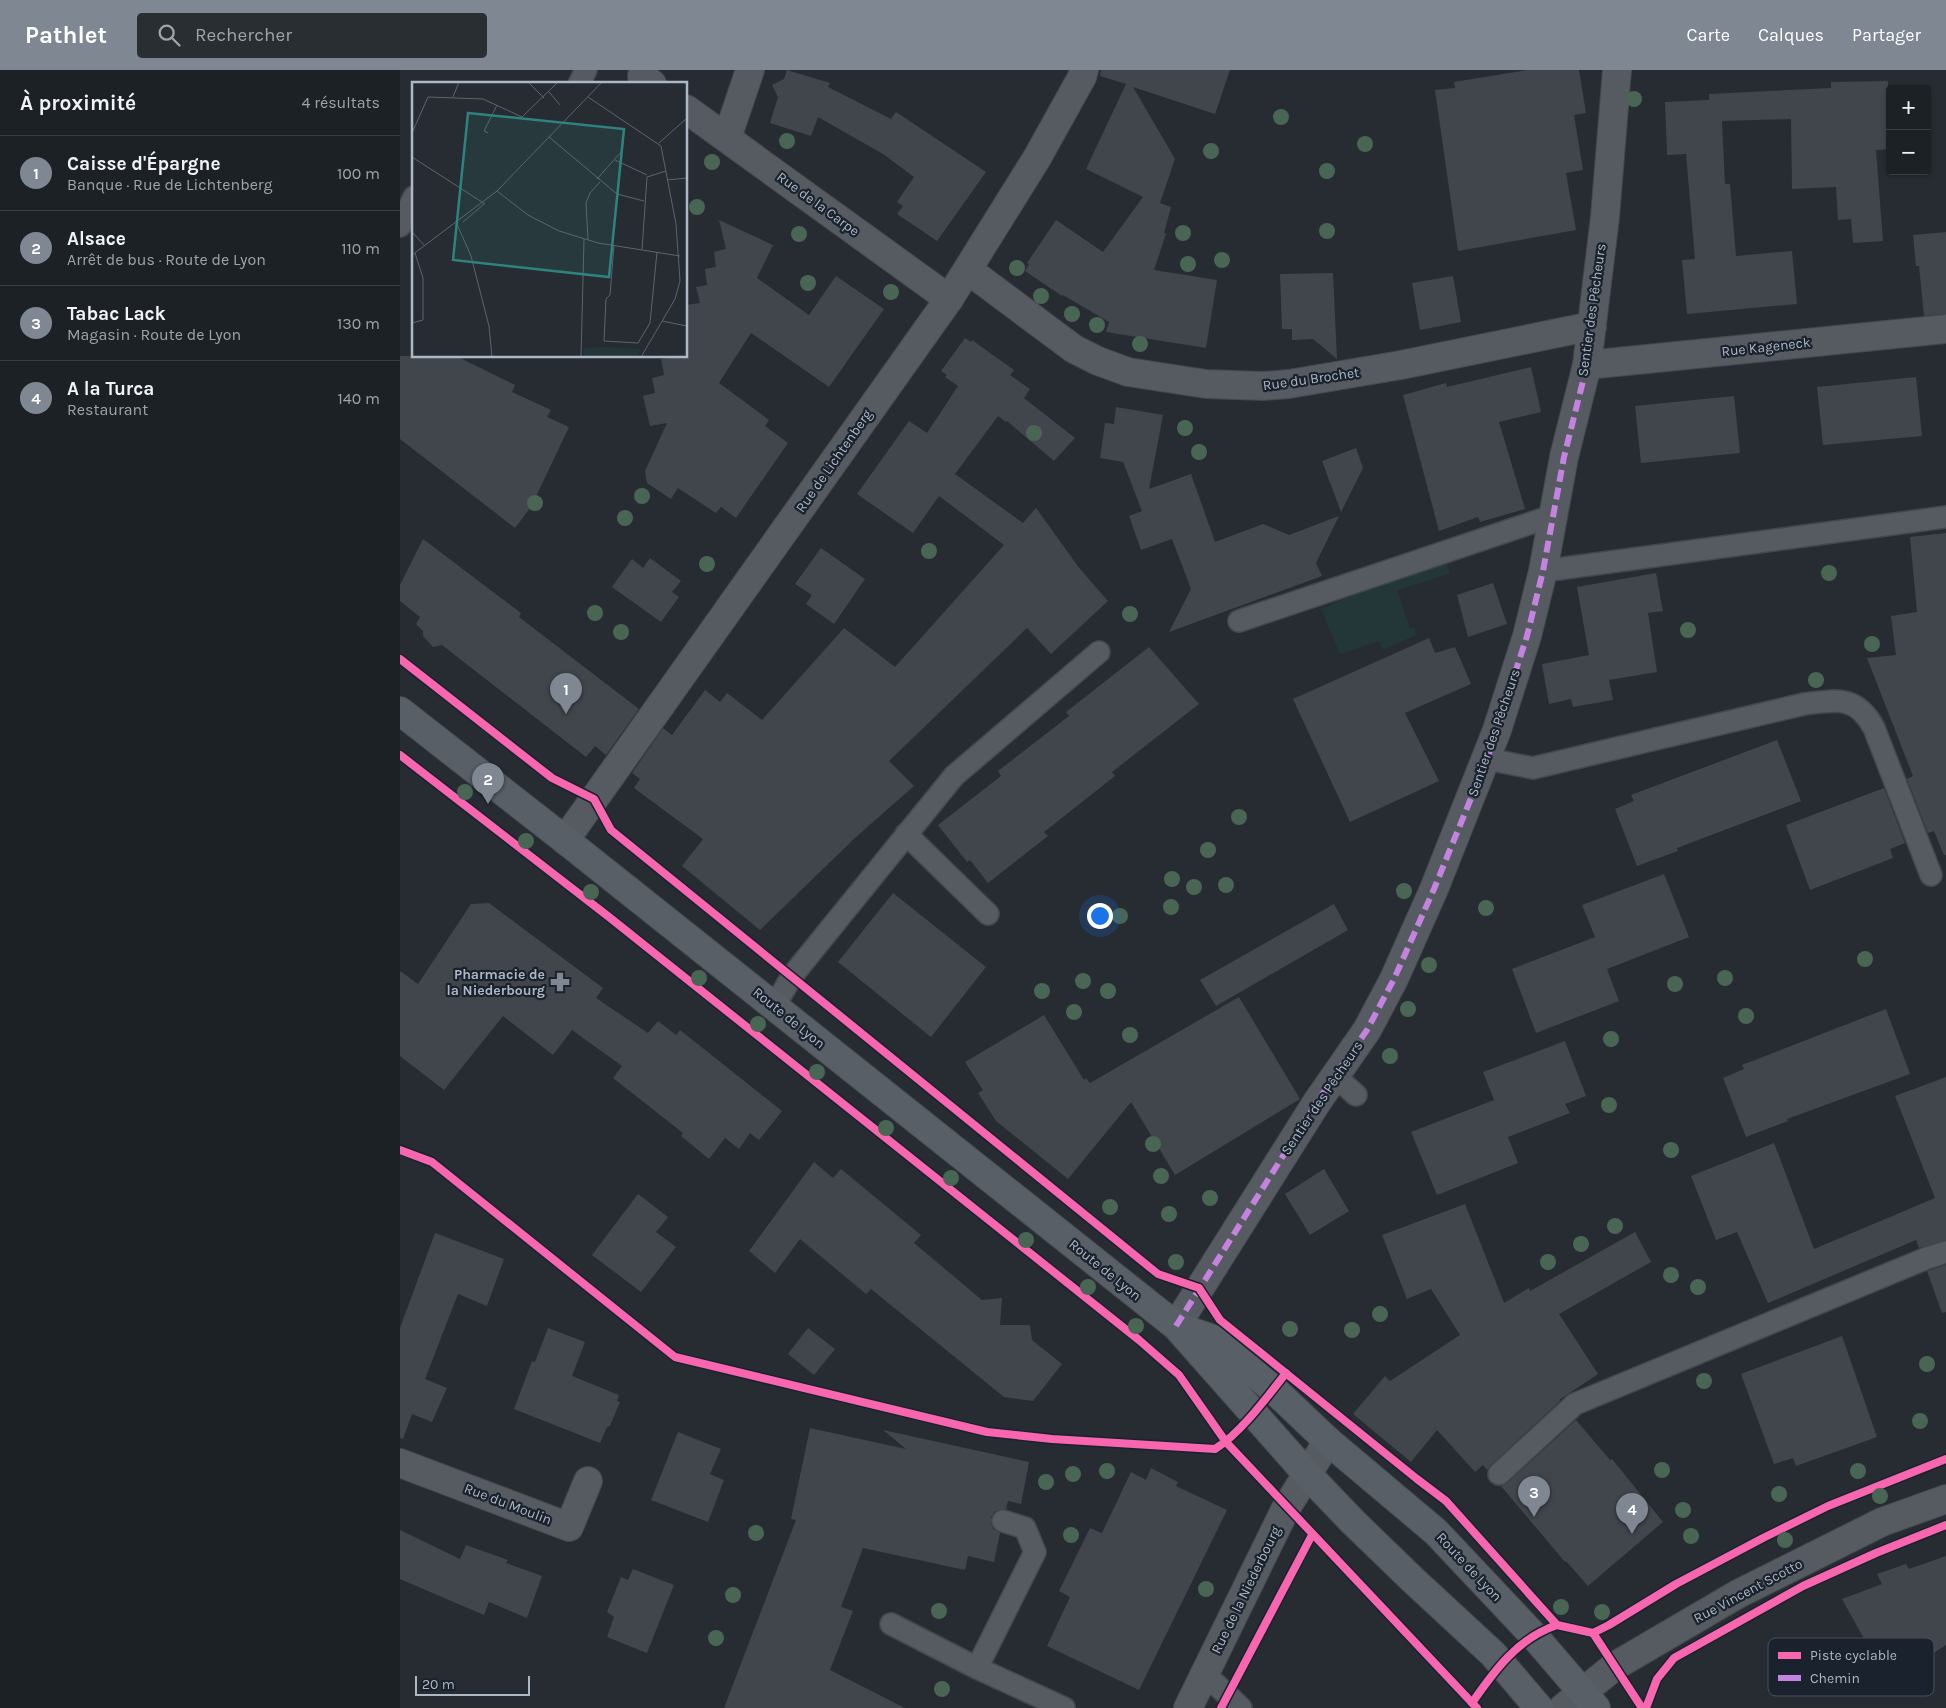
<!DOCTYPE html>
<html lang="fr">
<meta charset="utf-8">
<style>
:root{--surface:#1c2126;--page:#292e32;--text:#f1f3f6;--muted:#a0a3a7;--line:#3a3e43;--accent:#7e8792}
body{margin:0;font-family:Karla,sans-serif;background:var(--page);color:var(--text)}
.controls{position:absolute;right:15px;top:15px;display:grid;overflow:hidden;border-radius:5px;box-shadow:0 1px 4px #0004}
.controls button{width:45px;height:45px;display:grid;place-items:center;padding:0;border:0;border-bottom:1px solid var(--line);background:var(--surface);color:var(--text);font:25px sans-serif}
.scale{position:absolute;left:15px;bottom:12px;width:115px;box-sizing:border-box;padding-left:5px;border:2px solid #aeb8c5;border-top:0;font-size:14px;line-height:18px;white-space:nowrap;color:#aeb8c5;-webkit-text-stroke:4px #19222d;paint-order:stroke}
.you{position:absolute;left:699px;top:845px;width:18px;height:18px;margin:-12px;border:4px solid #fff;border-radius:50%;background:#1a73e8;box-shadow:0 0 0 8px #1a73e833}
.badge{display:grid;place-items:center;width:32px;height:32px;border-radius:50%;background:var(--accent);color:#fff;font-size:16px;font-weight:700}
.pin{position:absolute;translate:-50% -41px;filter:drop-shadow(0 1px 2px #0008)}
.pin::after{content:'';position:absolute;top:26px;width:18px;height:15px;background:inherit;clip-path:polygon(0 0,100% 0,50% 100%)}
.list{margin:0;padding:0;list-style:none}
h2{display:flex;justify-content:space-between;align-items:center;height:65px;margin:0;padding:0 20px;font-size:21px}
h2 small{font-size:16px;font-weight:400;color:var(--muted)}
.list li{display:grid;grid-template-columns:32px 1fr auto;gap:15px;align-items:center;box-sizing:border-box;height:75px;padding:0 20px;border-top:1px solid var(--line)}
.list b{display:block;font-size:19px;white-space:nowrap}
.list p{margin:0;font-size:16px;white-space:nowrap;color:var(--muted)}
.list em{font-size:16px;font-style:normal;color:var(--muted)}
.icon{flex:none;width:28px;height:28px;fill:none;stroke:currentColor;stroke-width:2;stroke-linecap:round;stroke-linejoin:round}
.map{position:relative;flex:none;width:1546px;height:1638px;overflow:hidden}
header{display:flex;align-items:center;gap:30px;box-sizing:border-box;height:70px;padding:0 25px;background:var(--accent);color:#fff}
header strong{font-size:24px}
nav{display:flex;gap:28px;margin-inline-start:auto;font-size:18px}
.search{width:350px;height:45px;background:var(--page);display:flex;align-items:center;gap:12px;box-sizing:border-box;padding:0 18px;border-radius:5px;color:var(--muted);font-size:19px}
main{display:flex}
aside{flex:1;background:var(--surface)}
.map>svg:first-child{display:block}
.green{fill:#233638}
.building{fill:#41464c}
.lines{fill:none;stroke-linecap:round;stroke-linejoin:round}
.lane-casing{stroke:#44484d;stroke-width:24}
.street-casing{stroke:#44484d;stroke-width:30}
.secondary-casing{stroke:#44484d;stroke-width:30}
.lane{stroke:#565a61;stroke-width:21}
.street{stroke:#565a61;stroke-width:28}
.secondary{stroke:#595f66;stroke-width:28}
.quiet{stroke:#c483df;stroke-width:6;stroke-dasharray:12 6;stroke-linecap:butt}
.cycleway-casing{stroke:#19222d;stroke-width:11}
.cycleway{stroke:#f766af;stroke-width:8}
.tree{fill:#496654}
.labels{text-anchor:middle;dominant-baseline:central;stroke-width:4.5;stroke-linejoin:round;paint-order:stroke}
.street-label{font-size:14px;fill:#aeb8c5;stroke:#19222d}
.poi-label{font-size:14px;font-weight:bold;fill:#aeb8c5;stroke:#19222d;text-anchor:end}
.inset-road{fill:none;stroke:#5c646d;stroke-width:1}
.view{fill:#2f837f;fill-opacity:0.15;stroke:#2f837f;stroke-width:2.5}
.inset-edge{fill:none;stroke:#aeb8c5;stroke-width:2.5}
.key{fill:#19222d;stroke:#464f5b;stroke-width:1}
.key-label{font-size:14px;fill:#aeb8c5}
</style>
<header>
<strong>Pathlet</strong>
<div class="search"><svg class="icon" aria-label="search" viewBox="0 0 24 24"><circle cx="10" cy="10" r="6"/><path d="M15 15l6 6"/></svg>Rechercher</div>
<nav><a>Carte</a><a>Calques</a><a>Partager</a></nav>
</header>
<main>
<aside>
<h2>À proximité<small>4 résultats</small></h2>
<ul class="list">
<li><span class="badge">1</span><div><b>Caisse d'Épargne</b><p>Banque · Rue de Lichtenberg</p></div><em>100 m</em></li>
<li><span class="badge">2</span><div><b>Alsace</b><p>Arrêt de bus · Route de Lyon</p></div><em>110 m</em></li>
<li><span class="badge">3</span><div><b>Tabac Lack</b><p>Magasin · Route de Lyon</p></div><em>130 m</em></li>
<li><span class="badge">4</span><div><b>A la Turca</b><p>Restaurant</p></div><em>140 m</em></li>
</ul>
</aside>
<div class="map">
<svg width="1546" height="1638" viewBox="0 0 1546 1638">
<rect width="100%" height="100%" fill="#262c32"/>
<path class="green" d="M1046,489L1050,504L997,520L1010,558L1014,557L1016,565L983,580L979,571L940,584L921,539L992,507Z"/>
<g class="building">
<path d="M387,0L430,13L428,17L491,49L496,42L586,102L537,171L497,144L503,136L497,132L514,107L483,84L418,47L411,66L370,53L378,27L372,15L384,9Z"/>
<path d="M701,0H830L815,44L733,17L775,89L760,133L771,137L764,163L766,164L754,200L817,210L806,278L706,262L709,252L663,225L662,226L625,201L629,194L627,193L656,150L703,182L743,127L686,99L726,14L700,6Z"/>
<path d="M1127,0H1179L1186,43L1174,45L1183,100L1166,103L1176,160L1058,181L1035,20L1055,18L1054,12Z"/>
<path d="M1488,11L1490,79L1476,80L1483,171L1453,173L1451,149L1438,150L1436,117L1392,119L1391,49L1322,51L1325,114H1330L1336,186L1392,181L1397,234L1287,244L1282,190L1295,189L1286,84L1267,85L1265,32L1309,30V24L1431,18V12Z"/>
<path d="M319,150L373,175L357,208L409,245L436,206L484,239L429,317L351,263L319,313L369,350L365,356L388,373L336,448L321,437L316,443L278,418L271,429L247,413L245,401L267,353L250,356L243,326L255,323L252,308L264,305L261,289L286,286V235L300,233L296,217L307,215L305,199L316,197L314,182L326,179Z"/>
<path d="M1546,162V244L1524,246L1519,196H1516L1513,165Z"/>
<path d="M933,203L937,289L913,269L892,270V259H882L880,204Z"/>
<path d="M1053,206L1061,252L1020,260L1012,213Z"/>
<path d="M565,268L571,272L572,270L614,300L610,305L630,319L624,328L675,368L654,391L607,351L606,352L598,346L555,404L623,453L636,438L680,499L708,531L651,584L627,558L489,691L514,716L456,767L360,860L282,796L303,769L234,718L240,709L232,703L263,658L272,665L305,620L320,632L327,623L362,650L444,558L495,597L604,475L539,426L513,463L457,424L509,351L527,363L558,316L545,307L547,305L541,301Z"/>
<path d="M0,286H56L115,315L112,322L151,340L147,347L169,357L131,437L115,458L0,369Z"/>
<path d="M1131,297L1141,342L1099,352L1125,439L1080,452L1078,447L1039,461L1003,325L1046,313L1047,317Z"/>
<path d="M1516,307L1522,366L1423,375L1417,317Z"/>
<path d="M1334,326L1340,383L1241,393L1235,336Z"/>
<path d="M716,337L763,345L749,419L791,404L815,472L863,454L889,465L939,446L916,493L922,506L769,562L791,519L772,469L741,480L729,446L742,441L723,392L700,388L705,353L714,354Z"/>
<path d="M956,378L963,398L941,442L922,391Z"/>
<path d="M1546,463V785H1544L1534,761L1528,763L1507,709L1513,706L1467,588L1496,585L1491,546L1517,542L1510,467Z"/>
<path d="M23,469L121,543L119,547L239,639L206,685L195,676L186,687L42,575L33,577L23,566V561L16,554L20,547L0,531V515Z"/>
<path d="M421,478L465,509L434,554L406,534L412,525L395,514Z"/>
<path d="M250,488L281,511L272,522L279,527L261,552L212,517L232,489L243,498Z"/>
<path d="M1256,503L1263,541L1248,543L1257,602L1209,610L1213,630L1173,637L1171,629L1149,634L1142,594L1189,585L1177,517Z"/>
<path d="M1093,513L1107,554L1068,567L1057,525Z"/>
<path d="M1029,568L1035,583L1055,577L1071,614L1005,643L1039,711L950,752L893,629Z"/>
<path d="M749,577L799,634L712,702L715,706L644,762L648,766L588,813L570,790L567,792L538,755L601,706L598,701L669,646L666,642Z"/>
<path d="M1377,670L1401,731L1277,778L1278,781L1237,796L1215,739L1234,731L1231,725Z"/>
<path d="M1484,718L1505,773L1490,779L1493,788L1410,820L1386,755Z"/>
<path d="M1264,804L1289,867L1207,899L1219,931L1136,963L1112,899L1195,867L1182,835Z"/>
<path d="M493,823L586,897L531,967L438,892Z"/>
<path d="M89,833L203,918L196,928L248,963L258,951L276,965L280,960L382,1041L359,1070L350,1063L339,1079L325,1068L309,1089L281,1066L283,1063L213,1008L222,996L172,960L153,985L103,946L44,1020L0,986V901L18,914L71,834Z"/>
<path d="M934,834L948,860L816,936L800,910Z"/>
<path d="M839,927L900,1029L775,1105L731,1032L668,1109L596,1051L578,1023L583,1020L565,992L644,945L684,1010L686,1008L690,1013Z"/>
<path d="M1486,939L1510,1004L1387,1049L1388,1051L1346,1067L1323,1008L1344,999L1342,995Z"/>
<path d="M1165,971L1186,1026L1165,1034L1170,1043L1108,1067L1118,1093L1037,1125L1011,1062L1094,1030L1083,1002Z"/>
<path d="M1546,1007V1170L1519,1178L1516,1170L1368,1233L1337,1162L1316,1170L1291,1106L1374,1073L1414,1179L1535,1128L1495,1026Z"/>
<path d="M414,1092L433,1108L441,1099L521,1165L514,1173L582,1230L602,1228L600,1255H630L632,1270L662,1294L633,1331L604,1327L471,1219L466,1224L400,1169L375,1203L349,1181Z"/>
<path d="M924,1099L949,1141L910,1165L885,1124Z"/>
<path d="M238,1124L268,1147L256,1162L276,1177L241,1222L192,1185Z"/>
<path d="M1065,1134L1104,1233L1129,1218L1130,1221L1235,1162L1251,1192L1159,1244L1198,1304L1159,1330L1160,1331L1091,1395L1087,1400L1083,1395L1075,1402L1037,1360L1011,1392L953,1344L985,1306L990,1311L1060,1265L1031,1219L1007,1229L982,1165Z"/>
<path d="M35,1163L104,1189L87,1236L58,1224L25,1309L47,1318L32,1352L12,1344L3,1369L0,1368V1258Z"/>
<path d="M1546,1195V1242L1542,1243L1527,1201Z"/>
<path d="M148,1258L185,1272L172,1306L219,1325L217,1331L220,1332L210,1356L207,1357L200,1373L114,1339L132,1291L135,1292Z"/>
<path d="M408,1258L435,1279L414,1305L388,1284Z"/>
<path d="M1442,1266L1477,1367L1396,1396L1393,1388L1374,1394L1341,1304Z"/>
<path d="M1176,1350L1210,1390L1212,1389L1263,1452L1188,1516L1166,1491L1165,1492L1101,1416L1107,1413Z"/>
<path d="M410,1358L506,1379L483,1360L629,1392L621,1434L608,1431L606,1439L595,1441L591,1447V1453L593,1459L600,1463L594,1492L568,1486L565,1500L463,1478L441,1537L453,1541L430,1600L505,1638H324L396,1450L391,1449Z"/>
<path d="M278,1362L321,1379L310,1404L324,1410L308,1452L251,1430Z"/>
<path d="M751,1398L778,1412L776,1416L827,1440L739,1620L647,1576L670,1527L659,1521L690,1458L702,1463L731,1402L746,1410Z"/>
<path d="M0,1460L60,1489L66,1475L108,1490L106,1493L142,1506L127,1548L89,1532L84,1545L0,1509Z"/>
<path d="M1546,1486V1575L1488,1612L1442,1529L1482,1514L1477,1504L1506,1494L1509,1499Z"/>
<path d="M233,1499L274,1515L247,1583L207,1567L214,1547L207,1542L221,1507L228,1510Z"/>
</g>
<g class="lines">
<defs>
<g id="lane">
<path d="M179,14L186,0"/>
<path d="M0,156L14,127"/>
<path d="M1143,501L1546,447"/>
<path d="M839,551L1152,446"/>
<path d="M1087,689L1133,698L1404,634C1437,630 1456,625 1474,658L1531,805"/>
<path d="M506,764L588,844"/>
<path d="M374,937L392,906L554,706L699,582"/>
<path d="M936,1007L956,1025"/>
<path d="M1099,1404L1175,1334L1527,1188L1546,1182"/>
<path d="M491,1554L577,1598L664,1638"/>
<path d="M577,1598L635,1482L625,1458L603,1451"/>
<path d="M805,1604L841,1638"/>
</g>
<g id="street">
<path d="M242,6L252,14"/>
<path d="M286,39L549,229"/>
<path d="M327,68L350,0"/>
<path d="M568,200L674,279L698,291L728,302L806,314L863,316L889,314L1001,295L1192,256"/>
<path d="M1187,295L1546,259"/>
<path d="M165,770L549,229L637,88L682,7L684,0"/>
<path d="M776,1256L917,1032L967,960L994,909L1034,819L1097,660L1127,566L1143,501L1164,387L1187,295L1205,147L1217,0"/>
<path d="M0,1393L169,1457L188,1411"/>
<path d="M788,1638L886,1438L928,1371"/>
<path d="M1163,1638L1215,1596L1338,1524L1482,1452L1546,1429"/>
</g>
<g id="secondary">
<path d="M0,641L165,770L776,1256L907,1404L953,1452L1013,1510L1093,1584L1139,1638"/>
<path d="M778,1257L813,1269L873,1319L928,1371L1036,1462L1134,1566L1196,1638"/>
</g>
</defs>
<use href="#lane" class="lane-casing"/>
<use href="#street" class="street-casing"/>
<use href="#secondary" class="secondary-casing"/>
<use href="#lane" class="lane"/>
<use href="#street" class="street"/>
<use href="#secondary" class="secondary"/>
<path class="quiet" d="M776,1256L917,1032L967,960L994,909L1034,819L1087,689L1127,566L1143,501L1164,387L1187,295"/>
<defs>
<g id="cycleway">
<path d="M0,589L152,708L194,729L211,760L758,1204L799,1218L820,1250L1017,1409L1046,1431L1157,1555L1193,1563L1209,1555L1276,1514L1363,1468L1428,1436L1546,1389"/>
<path d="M0,685L209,847L739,1270L779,1305L826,1372L1077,1638"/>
<path d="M0,1080L32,1092L275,1287L587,1362L652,1369L815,1379C840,1364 868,1326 886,1303"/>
<path d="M1193,1563L1242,1638"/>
<path d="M1072,1633C1094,1601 1118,1568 1157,1555"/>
<path d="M821,1638L912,1465"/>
<path d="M1246,1638L1257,1609L1274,1588L1403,1516L1476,1483L1546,1455"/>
</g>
</defs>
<use href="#cycleway" class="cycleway-casing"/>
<use href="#cycleway" class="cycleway"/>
</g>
<g class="tree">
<circle cx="1234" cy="29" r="8"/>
<circle cx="881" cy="47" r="8"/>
<circle cx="387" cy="71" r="8"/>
<circle cx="965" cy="74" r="8"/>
<circle cx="811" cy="81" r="8"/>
<circle cx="312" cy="92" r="8"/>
<circle cx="927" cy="101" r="8"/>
<circle cx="297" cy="137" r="8"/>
<circle cx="927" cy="161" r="8"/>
<circle cx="783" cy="163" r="8"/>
<circle cx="399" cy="164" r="8"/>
<circle cx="822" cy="190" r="8"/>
<circle cx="788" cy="194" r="8"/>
<circle cx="617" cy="198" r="8"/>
<circle cx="408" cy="213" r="8"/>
<circle cx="491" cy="222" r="8"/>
<circle cx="641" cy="226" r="8"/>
<circle cx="672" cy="244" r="8"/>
<circle cx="697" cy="255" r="8"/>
<circle cx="740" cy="274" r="8"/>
<circle cx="785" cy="358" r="8"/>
<circle cx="634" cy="363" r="8"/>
<circle cx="799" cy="382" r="8"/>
<circle cx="242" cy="426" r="8"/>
<circle cx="135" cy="433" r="8"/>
<circle cx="225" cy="448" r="8"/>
<circle cx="529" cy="481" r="8"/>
<circle cx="307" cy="494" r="8"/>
<circle cx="1429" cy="503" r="8"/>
<circle cx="195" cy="543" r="8"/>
<circle cx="730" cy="544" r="8"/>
<circle cx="1288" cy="560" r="8"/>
<circle cx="221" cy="562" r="8"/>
<circle cx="1472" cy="574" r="8"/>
<circle cx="1416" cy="610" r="8"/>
<circle cx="65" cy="722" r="8"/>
<circle cx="839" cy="747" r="8"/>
<circle cx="126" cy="771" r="8"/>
<circle cx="808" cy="780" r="8"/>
<circle cx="772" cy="809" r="8"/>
<circle cx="826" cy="815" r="8"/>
<circle cx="794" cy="817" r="8"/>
<circle cx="1004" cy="821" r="8"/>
<circle cx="191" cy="822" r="8"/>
<circle cx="771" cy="837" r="8"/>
<circle cx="1086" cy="838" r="8"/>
<circle cx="720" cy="846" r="8"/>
<circle cx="1465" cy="889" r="8"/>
<circle cx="1029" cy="895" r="8"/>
<circle cx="299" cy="908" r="8"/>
<circle cx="1325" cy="908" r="8"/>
<circle cx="683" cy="911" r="8"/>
<circle cx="1275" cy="914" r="8"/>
<circle cx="642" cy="921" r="8"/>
<circle cx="708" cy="921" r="8"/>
<circle cx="1008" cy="939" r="8"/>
<circle cx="674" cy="942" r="8"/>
<circle cx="1346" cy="946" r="8"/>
<circle cx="358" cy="954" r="8"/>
<circle cx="730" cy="965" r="8"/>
<circle cx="1211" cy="969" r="8"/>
<circle cx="990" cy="986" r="8"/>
<circle cx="417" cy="1002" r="8"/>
<circle cx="1209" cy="1035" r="8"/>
<circle cx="486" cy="1058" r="8"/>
<circle cx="753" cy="1074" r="8"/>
<circle cx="1271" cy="1080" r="8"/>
<circle cx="761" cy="1106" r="8"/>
<circle cx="551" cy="1108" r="8"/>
<circle cx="810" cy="1128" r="8"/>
<circle cx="710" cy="1137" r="8"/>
<circle cx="769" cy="1144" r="8"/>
<circle cx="1215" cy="1156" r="8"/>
<circle cx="626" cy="1170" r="8"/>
<circle cx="1181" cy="1174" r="8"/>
<circle cx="776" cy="1192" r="8"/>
<circle cx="1148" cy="1192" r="8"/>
<circle cx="1271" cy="1205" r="8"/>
<circle cx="688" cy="1217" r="8"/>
<circle cx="1298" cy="1217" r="8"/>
<circle cx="980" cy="1244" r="8"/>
<circle cx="736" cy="1256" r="8"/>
<circle cx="890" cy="1259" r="8"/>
<circle cx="952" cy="1260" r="8"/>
<circle cx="1527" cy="1294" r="8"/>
<circle cx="1304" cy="1311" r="8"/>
<circle cx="1520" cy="1351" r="8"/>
<circle cx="1262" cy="1400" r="8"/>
<circle cx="707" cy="1401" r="8"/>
<circle cx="1458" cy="1401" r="8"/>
<circle cx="673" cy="1404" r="8"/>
<circle cx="646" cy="1412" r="8"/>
<circle cx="1379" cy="1424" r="8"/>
<circle cx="1480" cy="1426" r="8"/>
<circle cx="1283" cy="1440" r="8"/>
<circle cx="356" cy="1463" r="8"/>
<circle cx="671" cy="1465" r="8"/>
<circle cx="1291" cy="1466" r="8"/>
<circle cx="1385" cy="1470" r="8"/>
<circle cx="806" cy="1519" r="8"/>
<circle cx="333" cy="1525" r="8"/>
<circle cx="1161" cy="1537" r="8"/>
<circle cx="539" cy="1541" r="8"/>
<circle cx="1202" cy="1542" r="8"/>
<circle cx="316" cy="1568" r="8"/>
<circle cx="542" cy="1619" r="8"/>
</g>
<defs>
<symbol id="pharmacy-bare" viewBox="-9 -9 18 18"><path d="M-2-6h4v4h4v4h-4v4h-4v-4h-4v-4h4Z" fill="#7e8792" stroke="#19222d" stroke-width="2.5" paint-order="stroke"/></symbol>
</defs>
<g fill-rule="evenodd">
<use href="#pharmacy-bare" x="146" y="898" width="28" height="28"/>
</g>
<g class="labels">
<g class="street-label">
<text transform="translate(418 134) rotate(36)">Rue de la Carpe</text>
<text transform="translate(1192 240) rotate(-82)">Sentier des Pêcheurs</text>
<text transform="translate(1366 277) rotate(-6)">Rue Kageneck</text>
<text transform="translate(911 309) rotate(-8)">Rue du Brochet</text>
<text transform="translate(434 391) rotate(-55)">Rue de Lichtenberg</text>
<text transform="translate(1094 663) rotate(-71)">Sentier des Pêcheurs</text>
<text transform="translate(389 948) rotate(39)">Route de Lyon</text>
<text transform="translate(922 1028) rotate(-56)">Sentier des Pêcheurs</text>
<text transform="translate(705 1200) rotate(39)">Route de Lyon</text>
<text transform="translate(108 1434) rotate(21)">Rue du Moulin</text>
<text transform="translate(1069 1497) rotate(47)">Route de Lyon</text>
<text transform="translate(846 1520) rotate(-64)">Rue de la Niederbourg</text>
<text transform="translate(1348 1521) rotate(-28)">Rue Vincent Scotto</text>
</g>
<g class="poi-label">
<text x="145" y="904">Pharmacie de<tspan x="145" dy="16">la Niederbourg</tspan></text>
</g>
</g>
<g transform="translate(12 12)">
<rect width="275" height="275" fill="#262c32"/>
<path d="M172,266L192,265L229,267L225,275H172Z" fill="#233638"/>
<path class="inset-road" d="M116,0L132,16M137,10L148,23M41,15L47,0M176,15L249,64L264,142L268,199L263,217L229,275M0,51L16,15L71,17L110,35L146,0M76,51L72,49L85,23M137,55L205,112L232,119M247,61L275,36M0,75L73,122M203,78L235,93M185,97L209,70M255,98L275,96M85,109L116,133L147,149L186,161L268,174M44,140L59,174L77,244L80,275M51,140L72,122M0,150L13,164M176,158L174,121L178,111L188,100M202,163L198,213L194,217L192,259L226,261L238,241L245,170M230,168L235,95L254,89M0,173L85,109L190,0M250,239L275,244M0,241L11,238V196L3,171M169,275L172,157"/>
<path class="view" d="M56,31L212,47L197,195L41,178Z"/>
<rect width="275" height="275" class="inset-edge"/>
</g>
<rect x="1368" y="1568" width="166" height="58" rx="8" class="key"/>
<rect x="1378" y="1582" width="23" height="7" fill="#f766af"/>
<rect x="1378" y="1605" width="23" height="6" fill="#c483df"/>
<g class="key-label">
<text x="1410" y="1590">Piste cyclable</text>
<text x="1410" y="1613">Chemin</text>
</g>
</svg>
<div class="controls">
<button>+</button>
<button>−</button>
</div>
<div class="scale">20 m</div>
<div class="you"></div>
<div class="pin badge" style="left:166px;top:644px">1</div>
<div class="pin badge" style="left:88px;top:734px">2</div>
<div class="pin badge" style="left:1134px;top:1447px">3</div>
<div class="pin badge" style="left:1232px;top:1464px">4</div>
</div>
</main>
